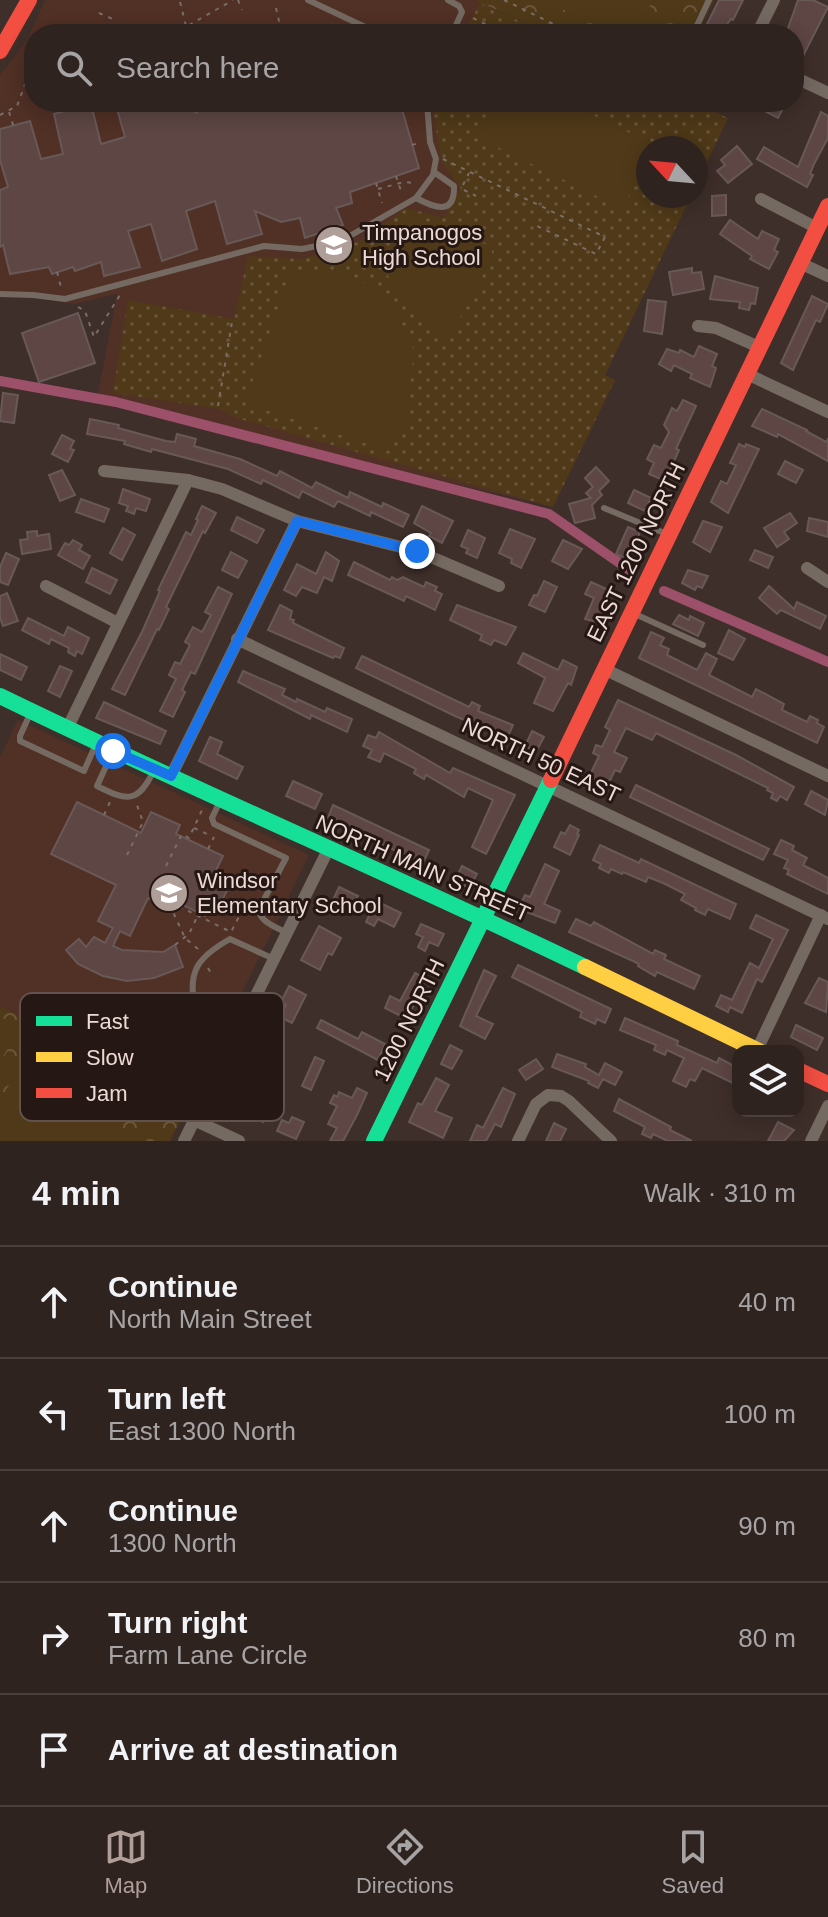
<!DOCTYPE html>
<meta charset="utf-8">
<style>
:root{--surface:#2f2320;--page:#3b2f2d;--text:#f1f3f6;--muted:#a7a4a5;--line:#4a403e;--accent:#b09e98}
body{margin:0;font-family:Arial,sans-serif;background:var(--page);color:var(--text)}
.controls{position:absolute;right:24px;bottom:24px;display:grid;overflow:hidden;border-radius:16px;box-shadow:0 4px 20px #0003}
.controls button{width:72px;height:72px;display:grid;place-items:center;padding:0;border:0;border-bottom:2px solid var(--line);background:var(--surface);color:var(--text);font:40px sans-serif}
.compass{position:absolute;left:636px;top:136px;width:72px;height:72px;border-radius:50%;background:var(--surface);box-shadow:0 4px 20px #0003;rotate:296deg}
.stop{position:absolute;width:24px;height:24px;margin:-18px;border:6px solid #1a73e8;border-radius:50%;background:#fff}
.stop.end{background:#1a73e8;border-color:#fff;box-shadow:0 2px 8px #0008}
.list{margin:0;padding:0;list-style:none}
h2{display:flex;justify-content:space-between;align-items:center;height:104px;margin:0;padding:0 32px;font-size:34px}
h2 small{font-size:26px;font-weight:400;color:var(--muted)}
.list li{display:grid;grid-template-columns:52px 1fr auto;gap:24px;align-items:center;box-sizing:border-box;height:112px;padding:0 32px;border-top:2px solid var(--line)}
.list b{display:block;font-size:30px;white-space:nowrap}
.list p{margin:0;font-size:26px;white-space:nowrap;color:var(--muted)}
.list em{font-size:26px;font-style:normal;color:var(--muted)}
.icon{flex:none;width:44px;height:44px;fill:none;stroke:currentColor;stroke-width:2;stroke-linecap:round;stroke-linejoin:round}
.map{position:relative;flex:none;width:828px;height:1141px;overflow:hidden}
.search{position:absolute;background:var(--surface);box-shadow:0 4px 20px #0003;left:24px;right:24px;top:24px;height:88px;display:flex;align-items:center;gap:20px;box-sizing:border-box;padding:0 28px;border-radius:32px;color:var(--muted);font-size:30px}
.sheet{height:664px;background:var(--surface)}
nav{display:flex;justify-content:space-around;align-items:center;box-sizing:border-box;height:112px;border-top:2px solid var(--line);background:var(--surface);font-size:22px;color:var(--muted)}
nav a{display:grid;justify-items:center;gap:4px}
nav .on{color:var(--accent)}
.map>svg:first-child{display:block}
.built{fill:#513025}
.grass{fill:url(#grass-dots)}
.park{fill:url(#park-crowns)}
.garden{fill:#4f3918}
.lines{fill:none;stroke-linecap:round;stroke-linejoin:round}
.canal{stroke:#9d506a;stroke-width:10}
.building{fill:#5d4644;stroke:#685957;stroke-width:2}
.path{stroke:#7a6e68;stroke-width:2;stroke-dasharray:4 6;stroke-linecap:butt}
.lane{stroke:#756a62;stroke-width:6}
.street{stroke:#756a62;stroke-width:12}
.fast{stroke:#16e098;stroke-width:16}
.slow{stroke:#ffcf43;stroke-width:16}
.jam{stroke:#f24e42;stroke-width:16}
.route{stroke:#1a73e8;stroke-width:10}
.labels{text-anchor:middle;dominant-baseline:central;stroke-width:6;stroke-linejoin:round;paint-order:stroke}
.poi-label{font-size:22px;fill:#eddad4;stroke:#251713;text-anchor:start}
.street-label{font-size:22px;fill:#eddad4;stroke:#251713}
.key{fill:#251713;stroke:#61524d;stroke-width:2}
.key-label{font-size:22px;fill:#eddad4}
</style>
<div class="map">
<svg width="828" height="1141" viewBox="0 0 828 1141">
<defs>
<pattern id="grass-dots" width="8" height="8" patternUnits="userSpaceOnUse" patternTransform="scale(2)"><rect width="8" height="8" fill="#4f3918"/><path d="M2 2h.1M6 6h.1" fill="none" stroke="#695539" stroke-width="1.8" stroke-linecap="round"/></pattern>
<pattern id="park-crowns" width="20" height="18" patternUnits="userSpaceOnUse" patternTransform="scale(2)"><rect width="20" height="18" fill="#4f3918"/><path d="M2 6a3 3 0 1 1 6 0M12 15a3 3 0 1 1 6 0" fill="none" stroke="#695539"/></pattern>
</defs>
<rect width="100%" height="100%" fill="#3f2f2a"/>
<g class="built">
<path d="M45,0H475L540,34H34V102H670L722,129L696,185V148H648V196H691L605,375L615,380L553,507L97,399L117,294L74,304L31,297L0,296V75L27,40Z"/>
<path d="M18,720L309,855L191,1098L0,1006V757Z"/>
</g>
<g class="grass">
<path d="M480,3L548,34H464Z"/>
<path d="M432,102H694L728,118L696,185V148H648V196H691L605,375L615,380L553,507L236,418L219,409L113,393L128,300L234,319L248,256L301,259L359,241L407,208L443,218L461,188L441,160Z"/>
</g>
<g class="park">
<path d="M475,0H714L697,34H548Z"/>
<path d="M0,1006L191,1098L170,1141H0Z"/>
</g>
<g class="garden">
<path d="M544,0H653L636,34H614Z"/>
<path d="M494,102H566L654,145L648,148V157L623,209L477,137Z"/>
<path d="M407,214L490,246L493,255L449,339L411,310L386,273L392,238Z"/>
<path d="M291,271L351,275L388,296L414,350L407,418L388,451L245,403Z"/>
<path d="M0,1017L20,1027L0,1062Z"/>
<path d="M32,1036L86,1065L111,1102L116,1141H0V1104Z"/>
</g>
<g class="lines">
<g class="canal">
<path d="M0,381L116,402L549,514L631,571"/>
<path d="M664,591L828,662"/>
</g>
</g>
<g class="building">
<path d="M719,0H743L733,20L731,19L722,31L707,24Z"/>
<path d="M798,0H813L828,7L800,62L794,59V34H786Z"/>
<path d="M115,102L177,103L197,113L195,102H400L419,168L350,192L352,203L336,208L343,225L305,238L300,218L281,222L255,211L262,234L227,244L215,201L186,211L197,249L162,261L151,224L128,231L140,267L104,276L101,262L75,271L73,267L52,274L49,267L10,274L3,245L0,247V190L8,187L0,160V129L30,121L41,159L63,154L54,114L91,104L101,144L125,137Z"/>
<path d="M747,102H786L778,118Z"/>
<path d="M821,112L828,116V138L814,164L810,174L813,175L807,187L757,159L764,147L798,167Z"/>
<path d="M737,146L752,164L728,183L717,171L725,165L721,160Z"/>
<path d="M726,195V215L712,216V196Z"/>
<path d="M730,220L758,239L762,231L779,239L774,250L778,252L769,269L750,259L752,256L720,234Z"/>
<path d="M692,268V273L701,272L704,289L673,295L669,272Z"/>
<path d="M715,276L758,288L755,304L751,303L749,310L739,308L740,302L710,299Z"/>
<path d="M812,296L828,304L820,322L816,320L793,370L781,363Z"/>
<path d="M648,300L666,302L662,334L644,331Z"/>
<path d="M78,313L95,363L39,382L22,333Z"/>
<path d="M699,346L717,354L712,366L716,368L710,387L690,378L692,374L674,365L671,371L659,364L667,349L679,353L680,350L694,357Z"/>
<path d="M3,393L18,395L14,423L0,421Z"/>
<path d="M683,400L696,406L676,449L679,450L665,481L649,474L654,463L647,459L654,445L661,448L669,432L664,425L672,408L677,411Z"/>
<path d="M762,409L807,430L806,431L826,442L828,439V461L778,434L777,437L752,426Z"/>
<path d="M90,419L119,425L118,428L166,441L175,442L177,434L196,439L194,446L240,459L277,476L280,471L312,488L316,482L348,498L350,492L382,507L383,503L409,515L403,527L371,512L370,516L338,501L334,507L302,491L299,498L263,480L261,484L228,469L152,449L151,452L124,444L125,441L87,434Z"/>
<path d="M62,435L74,441L70,449L74,450L68,462L52,454Z"/>
<path d="M739,444L745,447L746,444L759,449L728,513L711,502L721,481L727,484L736,465L730,463Z"/>
<path d="M785,461L803,470L796,483L778,474Z"/>
<path d="M596,467L609,481L599,491L602,495L592,505L595,518L575,523L569,504L591,498L586,493L593,487L585,478Z"/>
<path d="M62,470L75,495L60,501L49,475Z"/>
<path d="M123,489L150,499L146,511L136,508L134,514L126,511L128,506L119,503Z"/>
<path d="M634,490L651,498L645,511L628,503Z"/>
<path d="M81,499L109,509L104,522L76,512Z"/>
<path d="M202,506L216,513L205,533L203,531L166,607L169,609L159,630L157,629L125,695L112,689L142,632L160,591L158,590L186,532L191,535L198,520L196,519Z"/>
<path d="M422,506L453,521L442,543L429,536L431,533L414,523Z"/>
<path d="M790,513L797,523L784,532L789,539L777,547L764,528Z"/>
<path d="M237,517L264,530L257,543L231,530Z"/>
<path d="M809,518L828,522V537L807,531Z"/>
<path d="M703,521L722,527L710,552L693,542Z"/>
<path d="M628,527L640,532L629,560L616,554Z"/>
<path d="M123,528L135,535L122,560L110,553Z"/>
<path d="M510,529L535,539L521,568L511,563L512,559L499,553Z"/>
<path d="M468,530L485,538L477,558L466,553L468,549L461,546Z"/>
<path d="M37,531V536L49,534L51,549L22,554L20,540L28,539L27,532Z"/>
<path d="M73,540L82,545L79,550L90,556L83,569L58,555L65,543L69,545Z"/>
<path d="M563,540L582,549L568,569L552,561Z"/>
<path d="M755,550L773,557L768,568L750,560Z"/>
<path d="M231,552L247,561L238,578L222,570Z"/>
<path d="M326,552L339,561L332,581L324,577L317,593L302,587L296,596L284,590L297,564L316,574Z"/>
<path d="M6,553L19,559L8,585L0,582V567Z"/>
<path d="M354,562L390,580L392,577L397,580L403,577L424,587L426,582L437,587L435,591L442,594L435,610L406,596L404,601L348,575Z"/>
<path d="M92,568L117,580L110,594L86,582Z"/>
<path d="M688,570L708,576L702,588L697,586L695,590L682,583Z"/>
<path d="M544,581L557,587L545,612L529,605L534,595L537,596Z"/>
<path d="M591,582L613,592L597,622L585,619L594,598L585,594Z"/>
<path d="M769,586L794,609L797,602L826,616L820,629L781,610L777,614L759,598Z"/>
<path d="M218,587L232,594L195,674L191,672L182,690L185,692L173,717L160,711L176,679L169,675L175,662L180,664L190,645L185,642L193,627L202,632L211,615L205,612Z"/>
<path d="M7,593L18,621L3,626L0,618V596Z"/>
<path d="M280,605L292,611L290,619L294,620L293,623L344,648L340,658L335,656L333,658L268,630Z"/>
<path d="M457,605L516,627L506,645L494,640L491,645L480,640L482,635L450,620Z"/>
<path d="M679,615L689,620L690,616L704,623L698,636L673,624Z"/>
<path d="M28,618L64,636L68,627L89,638L82,654L77,651L75,656L68,652L69,648L51,639L49,644L22,630Z"/>
<path d="M729,630L745,639L733,660L718,653Z"/>
<path d="M651,632L664,638L660,645L669,649L667,655L697,670L706,653L717,659L709,675L752,697L756,689L784,704L782,710L807,722L810,716L818,720L817,723L824,727L817,743L639,658Z"/>
<path d="M523,653L558,670L563,660L577,667L571,685L568,683L553,711L534,703L545,678L518,663Z"/>
<path d="M0,654L27,667L21,680L0,670Z"/>
<path d="M362,656L469,707L472,702L480,706L478,711L513,725L507,738L455,716L356,668Z"/>
<path d="M60,666L72,671L60,697L48,691Z"/>
<path d="M243,671L285,689L282,695L296,702L297,699L325,712L327,708L352,719L347,732L311,715L310,719L238,682Z"/>
<path d="M618,700L736,755L794,787L787,800L780,796L777,801L771,798L773,793L767,790L768,788L656,733L652,740L626,728L614,752L627,758L620,772L615,770L606,789L586,783L599,756L593,753L596,745L602,747L610,730L605,727Z"/>
<path d="M104,702L166,731L160,744L96,718Z"/>
<path d="M532,731L544,737L536,752L525,746Z"/>
<path d="M379,732L450,773L453,768L515,795L486,854L472,847L493,800L468,788L464,797L426,775L424,779L414,773L416,769L384,753L380,762L368,757L372,750L363,746L368,735L376,738Z"/>
<path d="M210,737L222,742L217,754L243,767L237,779L199,761Z"/>
<path d="M293,781L322,794L315,809L286,796Z"/>
<path d="M636,785L769,849L763,860L630,797Z"/>
<path d="M811,791L828,800L825,815L805,804Z"/>
<path d="M77,802L141,833L151,812L180,825L176,834L223,856L211,881L228,888L222,901L214,897L205,916L169,898L165,907L148,898L130,936L120,931L113,946L122,950L163,952L175,945L183,967L154,978L127,981L103,976L78,964L66,950L79,939L86,947L94,937L105,943L113,928L98,921L116,885L51,854Z"/>
<path d="M333,805L429,850L423,863L327,820Z"/>
<path d="M570,825L579,830L577,834L579,835L570,855L554,847L561,832L565,834Z"/>
<path d="M781,840L794,846L792,850L807,858L803,865L828,878V894L787,874L789,870L784,868L788,860L774,854Z"/>
<path d="M600,845L639,863L641,859L736,904L730,919L708,909L705,915L695,910L696,908L681,900L685,894L663,883L648,877L646,882L623,872L622,874L611,869L609,873L599,868L601,864L593,860Z"/>
<path d="M545,864L559,871L544,904L560,911L555,923L524,911L527,906L521,903L525,895L530,897Z"/>
<path d="M462,866L477,874L469,888L455,881Z"/>
<path d="M339,887L358,896L352,909L333,900Z"/>
<path d="M376,901L401,913L394,927L378,919L374,926L366,922Z"/>
<path d="M756,915L788,930L762,982L757,979L742,1013L730,1007L728,1012L716,1006L721,995L732,1000L750,963L759,968L773,939L750,928Z"/>
<path d="M576,919L591,926L594,922L653,954L655,950L666,955L664,959L700,976L694,989L657,972L655,976L638,966L639,964L633,961L569,932Z"/>
<path d="M421,924L444,934L438,946L429,942L425,951L418,947L423,937L416,934Z"/>
<path d="M319,926L341,938L332,955L328,953L320,970L301,960Z"/>
<path d="M518,965L611,1009L605,1023L597,1019L595,1024L580,1017L582,1012L512,977Z"/>
<path d="M484,970L496,976L476,1016L493,1024L485,1039L460,1026Z"/>
<path d="M415,973L426,979L407,1019L385,1008L390,996L400,1001Z"/>
<path d="M819,978L828,982L826,1012L805,1003Z"/>
<path d="M289,986L306,995L292,1023L280,1017L286,1005L281,1002Z"/>
<path d="M625,1018L678,1041L677,1045L717,1063L719,1058L738,1068L735,1084L702,1068L695,1081L690,1079L686,1087L673,1081L684,1058L667,1050L665,1055L654,1050L656,1045L620,1030Z"/>
<path d="M321,1020L358,1039L362,1032L385,1044L378,1060L317,1028Z"/>
<path d="M796,1025L823,1038L817,1050L791,1037Z"/>
<path d="M450,1045L462,1051L452,1069L441,1064Z"/>
<path d="M557,1054L586,1064L585,1067L599,1075L605,1063L622,1072L615,1085L603,1079L598,1088L588,1083L589,1081L552,1067Z"/>
<path d="M315,1057L324,1061L311,1090L302,1086Z"/>
<path d="M536,1059L543,1069L526,1080L519,1070Z"/>
<path d="M436,1078L449,1085L435,1111L452,1118L443,1138L409,1122L418,1103L422,1105Z"/>
<path d="M241,1087L268,1100L266,1103L272,1105L263,1122L231,1107Z"/>
<path d="M357,1088L367,1093L357,1115L343,1141H330L337,1128L328,1124L337,1106L330,1103L334,1095L337,1097L339,1092L352,1098Z"/>
<path d="M503,1088L515,1094L501,1127L495,1124L486,1141H470L477,1125L483,1128Z"/>
<path d="M619,1099L671,1127L670,1130L692,1141H668L653,1134L651,1138L642,1134L645,1127L614,1111Z"/>
<path d="M292,1117L304,1122L296,1139L277,1131L282,1120L289,1123Z"/>
<path d="M778,1122L794,1130L784,1141H768Z"/>
<path d="M554,1123L566,1129L560,1141H546Z"/>
</g>
<g class="lines">
<g class="path">
<path d="M238,0L242,10"/>
<path d="M504,0L574,34"/>
<path d="M180,2L186,26"/>
<path d="M276,8L282,34"/>
<path d="M99,13L115,20"/>
<path d="M473,18L505,34"/>
<path d="M254,24L257,34"/>
<path d="M61,34L65,26"/>
<path d="M120,34L186,27L233,0"/>
<path d="M75,102L77,108"/>
<path d="M401,107L413,103"/>
<path d="M9,112L13,125"/>
<path d="M0,115L17,106L27,79"/>
<path d="M412,145L419,143"/>
<path d="M443,159L605,237L596,254L535,225"/>
<path d="M396,176L402,194"/>
<path d="M376,183L382,203"/>
<path d="M463,185L469,173"/>
<path d="M378,189L404,182L414,183"/>
<path d="M464,190L476,196"/>
<path d="M57,272L62,291"/>
<path d="M78,307L85,311L94,337L120,295"/>
<path d="M218,406L232,322"/>
<path d="M104,815L110,802"/>
<path d="M194,828L207,834"/>
<path d="M208,849L214,837"/>
<path d="M127,855L143,822L137,805"/>
<path d="M166,866L182,834L189,838L203,808"/>
<path d="M175,945L189,934L197,917"/>
<path d="M198,949L185,938L168,901L231,932L243,909"/>
<path d="M208,968L212,975"/>
</g>
<g class="lane">
<path d="M308,0L380,34"/>
<path d="M448,0L459,6L462,12L452,34"/>
<path d="M693,34L709,0"/>
<path d="M416,198C433,207 455,217 454,186L434,172"/>
<path d="M0,294L33,295L65,299L264,246L302,249L341,241L416,198L433,175L436,159L430,142L427,102"/>
<path d="M604,508L669,535"/>
<path d="M635,614L703,645"/>
<path d="M30,714L20,736V741L84,771L96,744"/>
<path d="M113,751L97,786C127,801 138,804 154,770"/>
<path d="M219,803L212,818L214,824L286,858L259,909C259,922 276,927 287,933"/>
<path d="M238,1032L195,1008C187,971 198,957 230,939L274,959"/>
</g>
<g class="street">
<path d="M757,34L774,0"/>
<path d="M794,77L828,93"/>
<path d="M761,199L817,228"/>
<path d="M800,263L828,276"/>
<path d="M698,326L716,328L759,347"/>
<path d="M747,374L828,412"/>
<path d="M104,471L188,480L222,489L297,521L417,551L499,586"/>
<path d="M807,568L828,582"/>
<path d="M46,586L118,623"/>
<path d="M237,639L828,919"/>
<path d="M604,669L828,776"/>
<path d="M68,727L188,480"/>
<path d="M171,776L297,521"/>
<path d="M757,1050L821,915"/>
<path d="M194,1120L239,1141"/>
<path d="M184,1141L328,850"/>
<path d="M518,1141L536,1104L548,1095L561,1096L569,1101L611,1141"/>
<path d="M811,1141L828,1106"/>
</g>
<g class="fast">
<path d="M0,696C193,790 392,874 585,967"/>
<path d="M374,1141L551,780"/>
</g>
<path class="slow" d="M585,967L759,1051"/>
<g class="jam">
<path d="M0,51L29,0"/>
<path d="M551,780L828,206"/>
<path d="M798,1070L828,1084"/>
</g>
</g>
<g class="lines">
<path class="route" d="M113,751L171,776L297,521L417,551"/>
</g>
<defs>
<symbol id="school-disc" viewBox="-11 -11 22 22"><circle r="9.5" fill="#b09e98" stroke="#251713"/><path d="M0-5L7-2L0 1L-7-2ZM-4 1L0 2.5L4 1V4Q0 6-4 4Z" fill="#fff"/></symbol>
</defs>
<g fill-rule="evenodd">
<use href="#school-disc" x="312" y="223" width="44" height="44"/>
<use href="#school-disc" x="147" y="871" width="44" height="44"/>
</g>
<g class="labels">
<g class="poi-label">
<text x="362" y="232">Timpanogos<tspan x="362" dy="25">High School</tspan></text>
<text x="197" y="880">Windsor<tspan x="197" dy="25">Elementary School</tspan></text>
</g>
<g class="street-label">
<text transform="translate(636 552) rotate(-64)">EAST 1200 NORTH</text>
<text transform="translate(541 760) rotate(25)">NORTH 50 EAST</text>
<text transform="translate(423 868) rotate(24)">NORTH MAIN STREET</text>
<text transform="translate(409 1020) rotate(-64)">1200 NORTH</text>
</g>
</g>
<rect x="20" y="993" width="264" height="128" rx="12" class="key"/>
<rect x="36" y="1016" width="36" height="10" fill="#16e098"/>
<rect x="36" y="1052" width="36" height="10" fill="#ffcf43"/>
<rect x="36" y="1088" width="36" height="10" fill="#f24e42"/>
<g class="key-label">
<text x="86" y="1029">Fast</text>
<text x="86" y="1065">Slow</text>
<text x="86" y="1101">Jam</text>
</g>
</svg>
<div class="controls">
<button><svg class="icon" aria-label="layers" viewBox="0 0 24 24"><path d="M12 4l9 5-9 5-9-5zM3 14l9 5 9-5"/></svg></button>
</div>
<svg class="compass" viewBox="-18 -18 36 36"><path d="M0-13l5 13h-10z" fill="#e53935"/><path d="M0 13l5-13h-10z" fill="#a7a4a5"/></svg>
<div class="stop" style="left:113px;top:751px"></div>
<div class="stop end" style="left:417px;top:551px"></div>
<div class="search"><svg class="icon" aria-label="search" viewBox="0 0 24 24"><circle cx="10" cy="10" r="6"/><path d="M15 15l6 6"/></svg>Search here</div>
</div>
<section class="sheet">
<h2>4 min<small>Walk · 310 m</small></h2>
<ul class="list">
<li><svg class="icon" aria-label="ahead" viewBox="0 0 24 24"><path d="M12 20V5M6 11l6-6 6 6"/></svg><div><b>Continue</b><p>North Main Street</p></div><em>40 m</em></li>
<li><svg class="icon" aria-label="left" viewBox="0 0 24 24"><path d="M17 20v-9H6M10 6l-5 5 5 5"/></svg><div><b>Turn left</b><p>East 1300 North</p></div><em>100 m</em></li>
<li><svg class="icon" aria-label="ahead" viewBox="0 0 24 24"><path d="M12 20V5M6 11l6-6 6 6"/></svg><div><b>Continue</b><p>1300 North</p></div><em>90 m</em></li>
<li><svg class="icon" aria-label="right" viewBox="0 0 24 24"><path d="M7 20v-9h11M14 6l5 5-5 5"/></svg><div><b>Turn right</b><p>Farm Lane Circle</p></div><em>80 m</em></li>
<li><svg class="icon" aria-label="arrive" viewBox="0 0 24 24"><path d="M6 21V4h12l-3 4 3 4H6"/></svg><div><b>Arrive at destination</b></div></li>
</ul>
</section>
<nav>
<a class="on"><svg class="icon" aria-label="map" viewBox="0 0 24 24"><path d="M3 6l6-2 6 2 6-2v14l-6 2-6-2-6 2zM9 4v14M15 6v14"/></svg>Map</a>
<a><svg class="icon" aria-label="directions" viewBox="0 0 24 24"><path d="M12 3l9 9-9 9-9-9zM9 14v-3h6M13 9l2 2-2 2"/></svg>Directions</a>
<a><svg class="icon" aria-label="saved" viewBox="0 0 24 24"><path d="M7 4h10v16l-5-4-5 4z"/></svg>Saved</a>
</nav>
